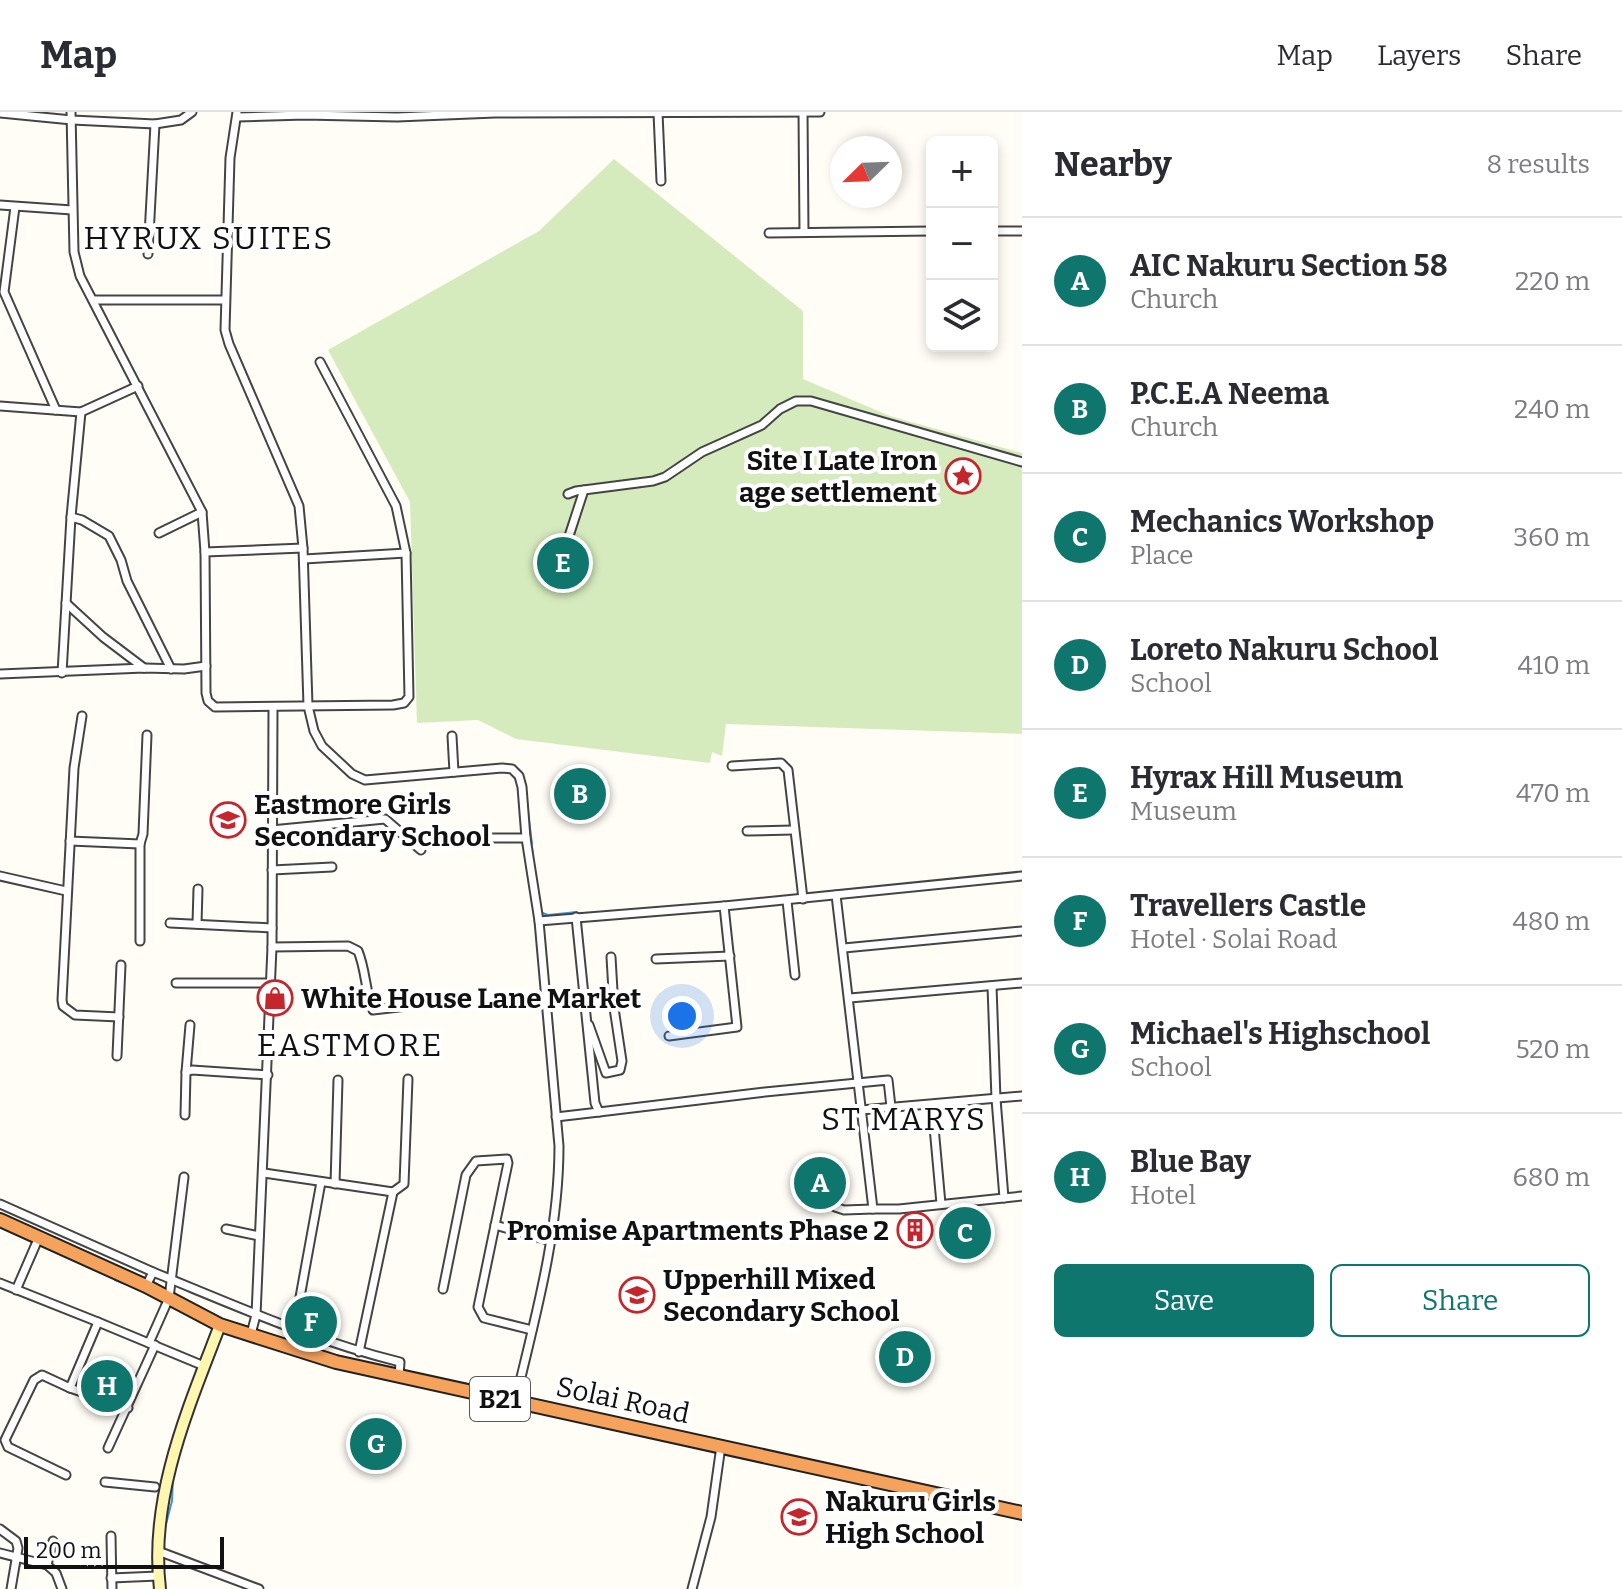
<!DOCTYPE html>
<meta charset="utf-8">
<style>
:root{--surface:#fff;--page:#f2f2f3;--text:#2b2b33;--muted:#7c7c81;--line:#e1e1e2;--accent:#0f766e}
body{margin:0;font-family:Bitter,serif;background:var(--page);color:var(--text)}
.controls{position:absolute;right:24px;top:24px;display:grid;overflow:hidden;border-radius:12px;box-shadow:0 4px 12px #0003}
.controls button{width:72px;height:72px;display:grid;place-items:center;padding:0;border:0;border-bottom:2px solid var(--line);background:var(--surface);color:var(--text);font:40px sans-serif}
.compass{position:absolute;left:830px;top:24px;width:72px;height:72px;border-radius:50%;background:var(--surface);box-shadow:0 4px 12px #0003;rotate:247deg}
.scale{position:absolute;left:24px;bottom:20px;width:200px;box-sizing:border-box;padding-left:8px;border:4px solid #111;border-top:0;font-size:22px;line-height:28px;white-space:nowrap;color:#111;-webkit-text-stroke:6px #fff;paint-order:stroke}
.you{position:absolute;left:682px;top:904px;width:28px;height:28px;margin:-20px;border:6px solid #fff;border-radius:50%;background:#1a73e8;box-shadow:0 0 0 12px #1a73e833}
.badge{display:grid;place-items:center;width:52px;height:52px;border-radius:50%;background:var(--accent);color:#fff;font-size:26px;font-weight:700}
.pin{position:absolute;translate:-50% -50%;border:4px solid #fff;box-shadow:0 2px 8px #0006}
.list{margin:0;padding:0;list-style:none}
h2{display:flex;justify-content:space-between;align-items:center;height:104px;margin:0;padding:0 32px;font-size:34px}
h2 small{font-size:26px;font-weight:400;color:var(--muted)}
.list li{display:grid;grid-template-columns:52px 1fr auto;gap:24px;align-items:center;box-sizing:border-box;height:128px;padding:0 32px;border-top:2px solid var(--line)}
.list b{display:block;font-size:30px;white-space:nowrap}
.list p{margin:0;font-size:26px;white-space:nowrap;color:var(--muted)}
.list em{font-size:26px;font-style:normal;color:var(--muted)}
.actions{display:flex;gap:16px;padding:24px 32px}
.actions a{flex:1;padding:18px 0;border:2px solid var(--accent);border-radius:12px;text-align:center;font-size:28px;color:var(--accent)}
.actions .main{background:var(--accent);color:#fff}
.icon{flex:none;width:44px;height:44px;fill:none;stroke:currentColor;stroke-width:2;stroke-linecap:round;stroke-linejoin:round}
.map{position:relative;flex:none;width:1022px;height:1477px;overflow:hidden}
header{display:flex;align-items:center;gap:48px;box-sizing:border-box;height:112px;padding:0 40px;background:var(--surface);border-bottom:2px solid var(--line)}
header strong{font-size:38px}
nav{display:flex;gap:44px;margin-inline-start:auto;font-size:28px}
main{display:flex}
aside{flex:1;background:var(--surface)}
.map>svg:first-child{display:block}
.green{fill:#d5ebbd}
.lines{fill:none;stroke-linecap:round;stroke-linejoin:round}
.stream{stroke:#3f96cf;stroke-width:2}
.street-casing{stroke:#444;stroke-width:11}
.secondary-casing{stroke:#333;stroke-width:14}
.highway-casing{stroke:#222;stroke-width:16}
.street{stroke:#fff;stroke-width:7}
.secondary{stroke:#fff6b0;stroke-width:10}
.highway{stroke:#f5a25d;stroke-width:12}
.labels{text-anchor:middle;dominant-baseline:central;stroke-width:8;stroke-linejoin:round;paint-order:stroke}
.shield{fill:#fff;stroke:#585858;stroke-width:2}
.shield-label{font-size:26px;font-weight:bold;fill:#111}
.poi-label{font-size:28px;font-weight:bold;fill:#111;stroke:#fff;text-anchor:start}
.street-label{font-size:28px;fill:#111;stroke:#fff}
.quarter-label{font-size:32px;letter-spacing:2px;fill:#111;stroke:#fff}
</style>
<header>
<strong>Map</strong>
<nav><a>Map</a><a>Layers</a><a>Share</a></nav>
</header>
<main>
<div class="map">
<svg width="1022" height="1477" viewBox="0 0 1022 1477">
<rect width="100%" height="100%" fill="#fffdf5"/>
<path class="green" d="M614,47L803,199V267L890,304L1022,341V622L726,612L722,644L712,640L710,651L516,627L478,608L417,611L410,390L328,238L539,119Z"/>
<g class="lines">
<g class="stream">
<path d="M526,683L532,732"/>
<path d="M532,736L534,755"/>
<path d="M540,800L548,803L577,800"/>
<path d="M0,1101L20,1111"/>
<path d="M54,1125L64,1130"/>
<path d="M81,1151L89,1156"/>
<path d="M99,1160L106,1163"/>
<path d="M115,1168L131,1174"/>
<path d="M202,1275L208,1260"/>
<path d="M199,1284L200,1280"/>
<path d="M194,1296L198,1286"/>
<path d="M170,1339L177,1314"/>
<path d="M165,1416L172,1389L173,1364"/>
<path d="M17,1464L20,1451"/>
<path d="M154,1469V1477"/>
</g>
<defs>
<g id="street">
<path d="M71,0L74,140L80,164L202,400L205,440L206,581L208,589L215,595L393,593L404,591L409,585L406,441L396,394L320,250"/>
<path d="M237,0L230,46L225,218L229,232L299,394L303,436L308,594L314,619L322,634L352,662L365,668L502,656L512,657L519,664L522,675L526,726L539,809L559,1034C559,1121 535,1206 515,1290"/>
<path d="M803,0L804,120"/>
<path d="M0,1L72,8L155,12L181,8L192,0"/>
<path d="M658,1L661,69"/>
<path d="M237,5L305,3L397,5L495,1L820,0"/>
<path d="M0,93L72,98"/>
<path d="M15,95L4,180L56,298"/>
<path d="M992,119H1022"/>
<path d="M769,121L932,119"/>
<path d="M148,142L155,12"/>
<path d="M93,188H225"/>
<path d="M0,294L81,300L138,274"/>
<path d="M568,382L576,379L653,369L665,365L702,340L762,313L780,297L796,289H811L1022,350"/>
<path d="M71,405L82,408L109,424L121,448L127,469L171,557"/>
<path d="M159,421L202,400"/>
<path d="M205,440L303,436"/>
<path d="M304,447L406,441"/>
<path d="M573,456L569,424L584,378"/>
<path d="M66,491L103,525L144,556"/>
<path d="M62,561L71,405L81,300"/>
<path d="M0,562L144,556L184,557L206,554"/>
<path d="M82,604L74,656L62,888L63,894L75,903L119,905"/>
<path d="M452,624L454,660"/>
<path d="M732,654L781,651L788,658L803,787"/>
<path d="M271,718L385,707L421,738"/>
<path d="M747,719L793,718"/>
<path d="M470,726H526"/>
<path d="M70,729L140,732L143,722L147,623"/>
<path d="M272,758L332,755"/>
<path d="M0,764L66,779"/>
<path d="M836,783L873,1097H899L1022,1084"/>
<path d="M787,789L795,863"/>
<path d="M576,805L595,991L599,1000L765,980L888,968L891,995"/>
<path d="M539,809L724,794L1022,764"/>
<path d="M170,811L272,816"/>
<path d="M197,812L198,777"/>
<path d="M140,829V732"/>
<path d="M272,835L348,834L358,839C366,858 365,879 373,898L407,894"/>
<path d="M844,836L1022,819"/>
<path d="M656,847L730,844"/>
<path d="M176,871H269"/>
<path d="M992,874L996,987L1004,1086"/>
<path d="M850,886L1022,871"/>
<path d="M589,913L606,961L620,958L622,949L614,896L611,845"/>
<path d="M669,924L737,915L724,794"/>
<path d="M117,944L121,853"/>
<path d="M186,960L190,913"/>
<path d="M932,993L941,1092"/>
<path d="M861,998L1022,984"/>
<path d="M185,1003L186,960L192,958L268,963"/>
<path d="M556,1005L599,1000"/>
<path d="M264,1061L393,1080L404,1072L408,967"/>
<path d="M335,1072L338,968"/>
<path d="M0,1092L153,1160"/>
<path d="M835,1095L844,1098L873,1097"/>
<path d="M495,1113L551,1129"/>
<path d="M226,1117L259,1124"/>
<path d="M0,1171L98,1210"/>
<path d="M146,1174L153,1160C234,1193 314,1229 400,1250L399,1265"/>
<path d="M443,1177L466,1063L476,1049L507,1047L508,1051L478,1195L484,1206L532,1218"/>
<path d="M16,1178L39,1125"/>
<path d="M294,1218L321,1070"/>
<path d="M251,1222L256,1203L272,835L273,596"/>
<path d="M149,1231L169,1186L184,1065"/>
<path d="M359,1240L393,1080"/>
<path d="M70,1276L128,1296"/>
<path d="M108,1336L155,1233"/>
<path d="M66,1363L8,1335L5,1328L34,1268L42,1263L70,1276L98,1210L204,1254"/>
<path d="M105,1370L155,1375"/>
<path d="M0,1417L16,1429L18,1436L11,1477"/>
<path d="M111,1424L112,1477"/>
<path d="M158,1439L259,1477"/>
<path d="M0,1441L47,1453L53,1429"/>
<path d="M47,1453L56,1461L62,1477"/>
<path d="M111,1466L158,1464"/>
<path d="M692,1477L711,1405L721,1334"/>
</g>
<path id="secondary" d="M160,1477C149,1385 188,1297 220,1213"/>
<path id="highway" d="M0,1108L146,1174L220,1213L336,1250L1022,1401"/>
</defs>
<use href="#street" class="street-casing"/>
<use href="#secondary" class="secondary-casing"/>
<use href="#highway" class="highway-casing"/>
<use href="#street" class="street"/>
<use href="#secondary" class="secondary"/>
<use href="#highway" class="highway"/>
</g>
<defs>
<symbol id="sight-ring" viewBox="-11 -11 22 22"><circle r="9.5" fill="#fff" stroke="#c4262e" stroke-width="1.5"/><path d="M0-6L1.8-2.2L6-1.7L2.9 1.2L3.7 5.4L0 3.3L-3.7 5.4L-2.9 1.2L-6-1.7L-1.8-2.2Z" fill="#c4262e"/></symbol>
<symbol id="school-ring" viewBox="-11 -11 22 22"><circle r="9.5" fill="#fff" stroke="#c4262e" stroke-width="1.5"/><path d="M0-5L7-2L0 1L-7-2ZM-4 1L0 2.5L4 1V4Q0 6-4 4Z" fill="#c4262e"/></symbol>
<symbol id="shop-ring" viewBox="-11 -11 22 22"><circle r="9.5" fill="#fff" stroke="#c4262e" stroke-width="1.5"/><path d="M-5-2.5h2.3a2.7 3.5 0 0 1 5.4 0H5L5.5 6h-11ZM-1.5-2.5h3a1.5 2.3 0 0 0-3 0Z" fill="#c4262e"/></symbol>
<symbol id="building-ring" viewBox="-11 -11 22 22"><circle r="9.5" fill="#fff" stroke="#c4262e" stroke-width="1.5"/><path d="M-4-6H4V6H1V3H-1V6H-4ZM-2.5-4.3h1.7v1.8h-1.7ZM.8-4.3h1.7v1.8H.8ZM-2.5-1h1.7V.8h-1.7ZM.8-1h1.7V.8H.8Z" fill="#c4262e"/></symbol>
</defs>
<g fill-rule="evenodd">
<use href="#sight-ring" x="943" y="344" width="40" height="40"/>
<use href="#school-ring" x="208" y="688" width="40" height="40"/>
<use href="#shop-ring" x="255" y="866" width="40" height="40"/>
<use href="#building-ring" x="895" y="1098" width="40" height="40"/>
<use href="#school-ring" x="617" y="1163" width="40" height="40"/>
<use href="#school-ring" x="779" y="1385" width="40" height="40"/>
</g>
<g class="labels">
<rect class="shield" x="470" y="1265" width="60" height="44" rx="6"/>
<g class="shield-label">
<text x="500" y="1287">B21</text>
</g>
<g class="poi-label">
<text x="937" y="348" text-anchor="end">Site I Late Iron<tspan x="937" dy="32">age settlement</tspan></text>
<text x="254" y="692">Eastmore Girls<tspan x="254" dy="32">Secondary School</tspan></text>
<text x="301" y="886">White House Lane Market</text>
<text x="889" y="1118" text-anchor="end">Promise Apartments Phase 2</text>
<text x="663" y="1167">Upperhill Mixed<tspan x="663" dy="32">Secondary School</tspan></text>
<text x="825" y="1389">Nakuru Girls<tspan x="825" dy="32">High School</tspan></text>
</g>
<g class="street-label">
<text transform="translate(623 1288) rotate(12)">Solai Road</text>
</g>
<g class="quarter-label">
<text x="209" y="126">HYRUX SUITES</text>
<text x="350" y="933">EASTMORE</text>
<text x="904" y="1007">ST MARYS</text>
</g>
</g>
</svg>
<div class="controls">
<button>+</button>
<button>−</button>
<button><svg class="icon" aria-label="layers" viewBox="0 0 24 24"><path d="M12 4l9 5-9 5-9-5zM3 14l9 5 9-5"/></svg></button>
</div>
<svg class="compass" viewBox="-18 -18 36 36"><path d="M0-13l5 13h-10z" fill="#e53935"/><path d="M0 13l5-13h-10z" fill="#7c7c81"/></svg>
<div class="scale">200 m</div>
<div class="you"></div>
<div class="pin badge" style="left:820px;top:1071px">A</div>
<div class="pin badge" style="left:580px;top:682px">B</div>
<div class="pin badge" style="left:965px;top:1121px">C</div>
<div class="pin badge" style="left:905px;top:1245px">D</div>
<div class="pin badge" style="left:563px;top:451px">E</div>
<div class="pin badge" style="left:311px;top:1210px">F</div>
<div class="pin badge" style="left:376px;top:1332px">G</div>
<div class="pin badge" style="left:107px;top:1274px">H</div>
</div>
<aside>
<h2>Nearby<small>8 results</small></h2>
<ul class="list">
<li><span class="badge">A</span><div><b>AIC Nakuru Section 58</b><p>Church</p></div><em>220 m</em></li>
<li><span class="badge">B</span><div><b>P.C.E.A Neema</b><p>Church</p></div><em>240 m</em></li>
<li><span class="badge">C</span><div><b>Mechanics Workshop</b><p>Place</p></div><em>360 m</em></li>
<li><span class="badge">D</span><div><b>Loreto Nakuru School</b><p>School</p></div><em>410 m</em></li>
<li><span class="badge">E</span><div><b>Hyrax Hill Museum</b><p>Museum</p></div><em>470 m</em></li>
<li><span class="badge">F</span><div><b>Travellers Castle</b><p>Hotel · Solai Road</p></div><em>480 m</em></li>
<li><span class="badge">G</span><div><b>Michael's Highschool</b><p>School</p></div><em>520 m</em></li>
<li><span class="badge">H</span><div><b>Blue Bay</b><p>Hotel</p></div><em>680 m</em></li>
</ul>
<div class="actions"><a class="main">Save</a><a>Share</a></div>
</aside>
</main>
